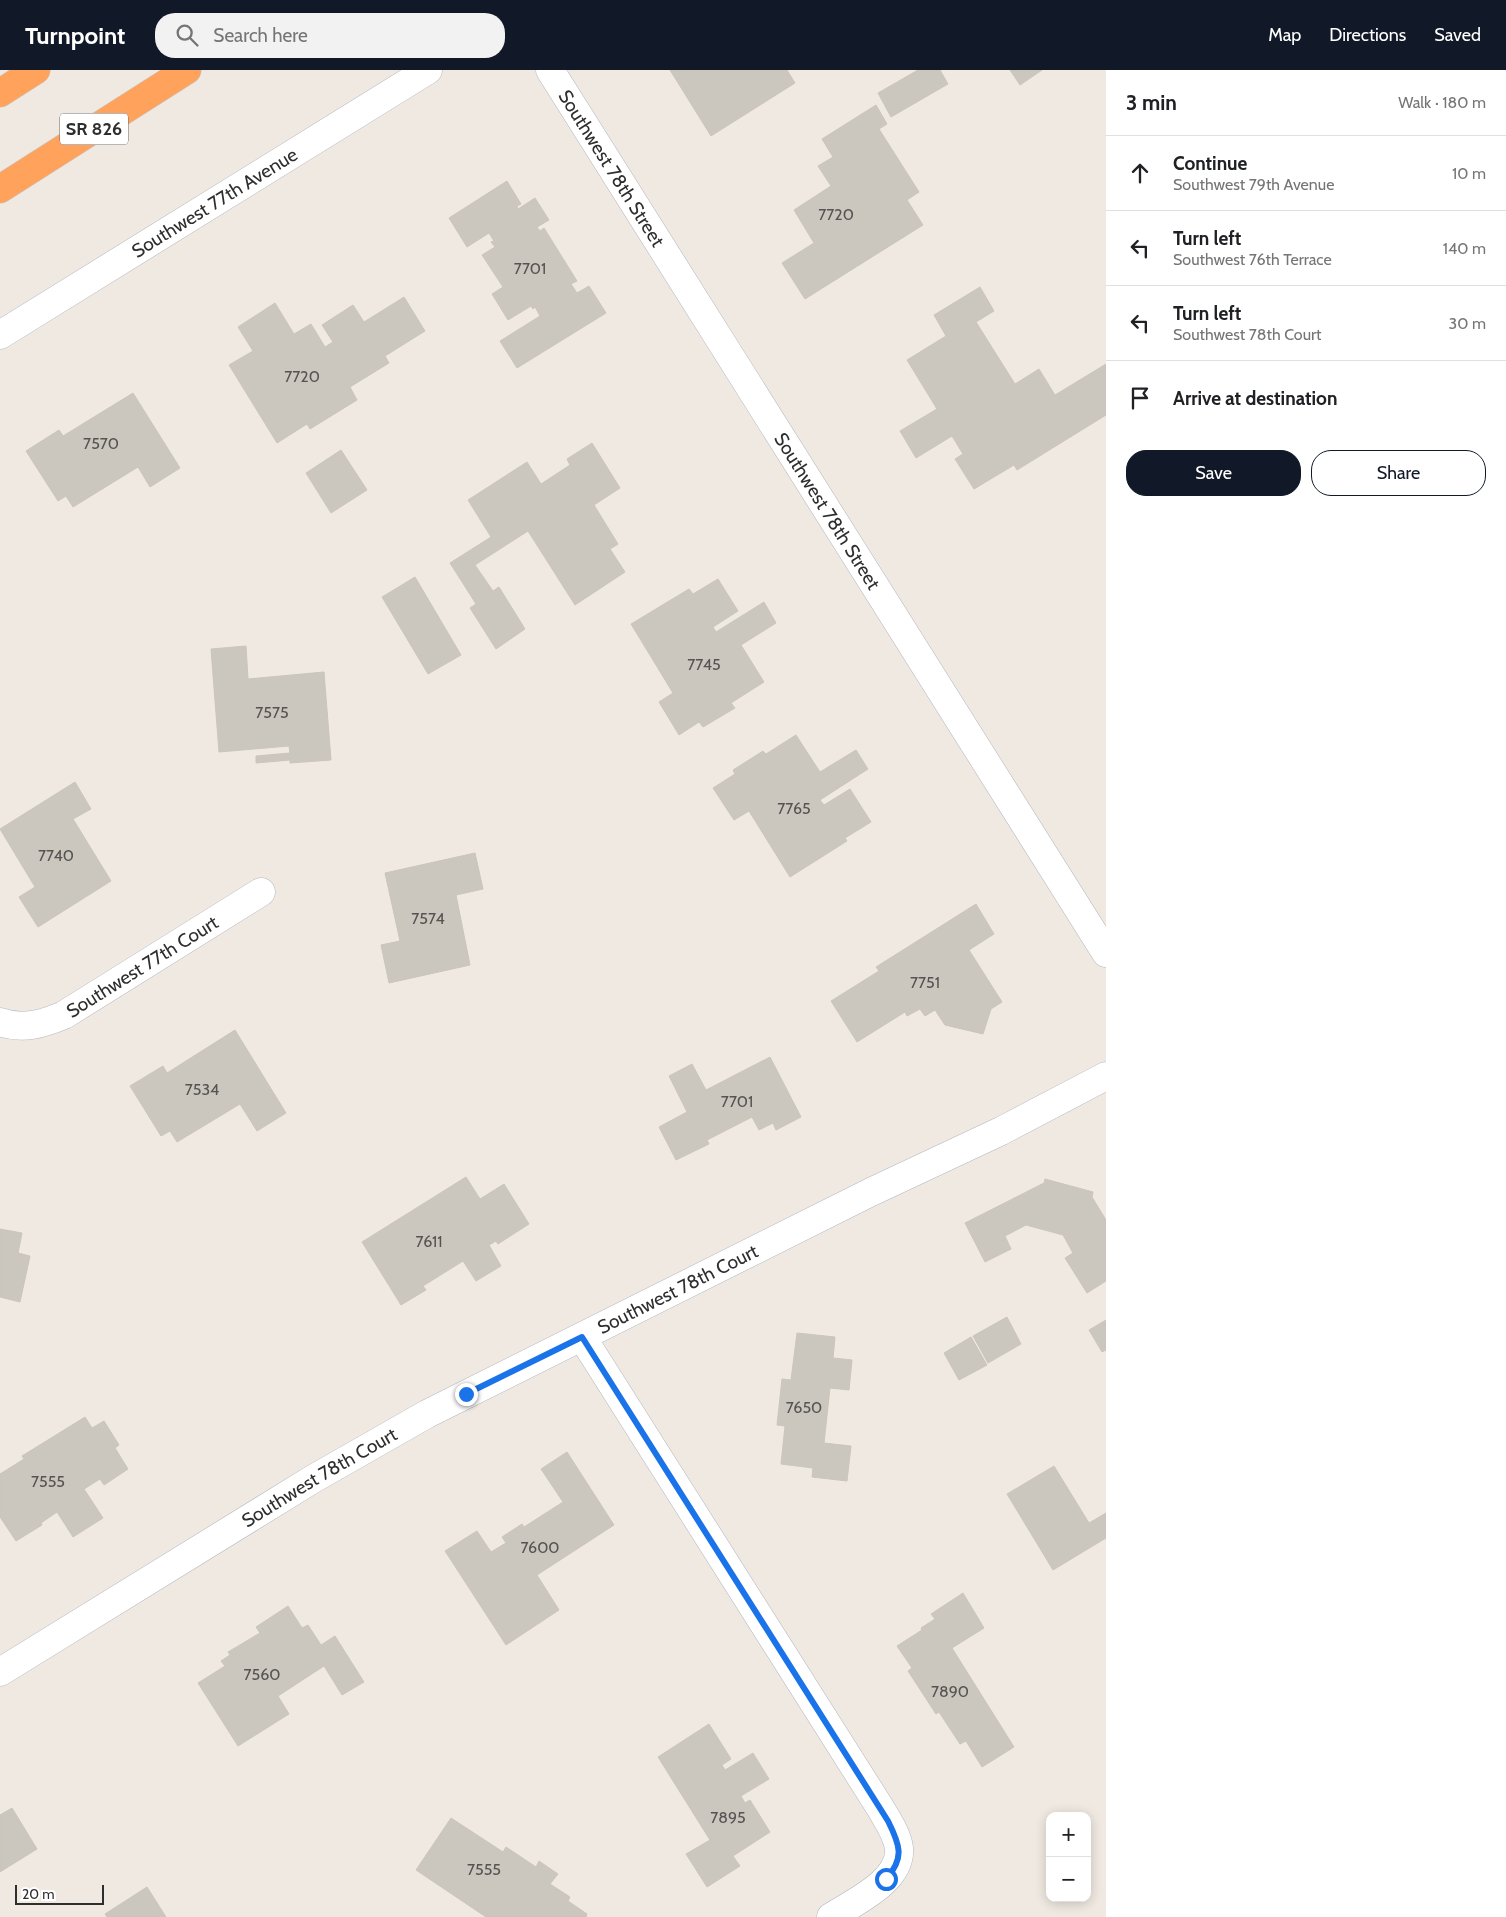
<!DOCTYPE html>
<meta charset="utf-8">
<style>
:root{--surface:#fff;--page:#f2f2f2;--text:#202124;--muted:#757577;--line:#e0e0e0;--accent:#111827}
body{margin:0;font-family:Cabin,sans-serif;background:var(--page);color:var(--text)}
.controls{position:absolute;right:15px;bottom:15px;display:grid;overflow:hidden;border-radius:10px;box-shadow:0 2px 12px #0003}
.controls button{width:45px;height:45px;display:grid;place-items:center;padding:0;border:0;border-bottom:1px solid var(--line);background:var(--surface);color:var(--text);font:25px sans-serif}
.scale{position:absolute;left:15px;bottom:12px;width:89px;box-sizing:border-box;padding-left:5px;border:2px solid #2e2e2e;border-top:0;font-size:14px;line-height:18px;white-space:nowrap;color:#2e2e2e;-webkit-text-stroke:4px #fff;paint-order:stroke}
.stop{position:absolute;width:15px;height:15px;margin:-11px;border:4px solid #1a73e8;border-radius:50%;background:#fff}
.stop.end{background:#1a73e8;border-color:#fff;box-shadow:0 1px 5px #0008}
.list{margin:0;padding:0;list-style:none}
h2{display:flex;justify-content:space-between;align-items:center;height:65px;margin:0;padding:0 20px;font-size:21px}
h2 small{font-size:16px;font-weight:400;color:var(--muted)}
.list li{display:grid;grid-template-columns:32px 1fr auto;gap:15px;align-items:center;box-sizing:border-box;height:75px;padding:0 20px;border-top:1px solid var(--line)}
.list b{display:block;font-size:19px;white-space:nowrap}
.list p{margin:0;font-size:16px;white-space:nowrap;color:var(--muted)}
.list em{font-size:16px;font-style:normal;color:var(--muted)}
.actions{display:flex;gap:10px;padding:15px 20px}
.actions a{flex:1;padding:11px 0;border:1px solid var(--accent);border-radius:20px;text-align:center;font-size:18px;color:var(--accent)}
.actions .main{background:var(--accent);color:#fff}
.icon{flex:none;width:28px;height:28px;fill:none;stroke:currentColor;stroke-width:2;stroke-linecap:round;stroke-linejoin:round}
.map{position:relative;flex:none;width:1106px;height:1847px;overflow:hidden}
header{display:flex;align-items:center;gap:30px;box-sizing:border-box;height:70px;padding:0 25px;background:var(--accent);color:#fff}
header strong{font-size:24px}
nav{display:flex;gap:28px;margin-inline-start:auto;font-size:18px}
.search{width:350px;height:45px;background:var(--page);display:flex;align-items:center;gap:12px;box-sizing:border-box;padding:0 18px;border-radius:20px;color:var(--muted);font-size:19px}
main{display:flex}
aside{flex:1;background:var(--surface)}
.map>svg:first-child{display:block}
.building{fill:#cbc7bf;stroke:#cbc5ba}
.lines{fill:none;stroke-linecap:round;stroke-linejoin:round}
.minor-casing{stroke:#b4b7c1;stroke-width:29}
.tertiary-casing{stroke:#b4b7c1;stroke-width:29}
.motorway-casing{stroke:#c9c9c9;stroke-width:29}
.minor{stroke:#fff;stroke-width:28}
.tertiary{stroke:#fff;stroke-width:28}
.motorway{stroke:#ffa35c;stroke-width:28}
.route{stroke:#1a73e8;stroke-width:6}
.labels{text-anchor:middle;dominant-baseline:central;stroke-width:4;stroke-linejoin:round;paint-order:stroke}
.number-label{font-size:16px;fill:#555452}
.shield{fill:#fff;stroke:#6d6d6d;stroke-width:1}
.shield-label{font-size:18px;font-weight:bold;fill:#2e2e2e}
.street-label{font-size:19px;fill:#2e2e2e;stroke:#fff}
</style>
<header>
<strong>Turnpoint</strong>
<div class="search"><svg class="icon" aria-label="search" viewBox="0 0 24 24"><circle cx="10" cy="10" r="6"/><path d="M15 15l6 6"/></svg>Search here</div>
<nav><a>Map</a><a>Directions</a><a>Saved</a></nav>
</header>
<main>
<div class="map">
<svg width="1106" height="1847" viewBox="0 0 1106 1847">
<rect width="100%" height="100%" fill="#efe9e1"/>
<g class="building">
<path d="M670,0H787L795,13L711,66Z"/>
<path d="M918,0H940L948,14L891,47L878,23Z"/>
<path d="M1010,0H1042L1020,15Z"/>
<path d="M876,35L887,54L879,59L919,122L907,130L923,155L805,229L782,193L814,173L794,140L831,116L818,96L833,87L822,69Z"/>
<path d="M507,111L521,134L517,136L518,139L535,128L549,150L537,157L540,161L544,158L577,211L571,214L577,223L589,216L606,243L517,298L500,271L540,246L535,237L533,239L531,236L508,250L492,224L503,217L482,185L495,177L491,172L494,171L489,163L467,177L449,148Z"/>
<path d="M980,217L994,241L976,252L1015,314L1039,299L1055,325L1106,294V345L1017,400L1014,395L974,419L955,389L963,384L952,366L916,388L900,361L937,339L907,290L946,266L934,245Z"/>
<path d="M404,227L425,261L385,286L389,293L350,317L357,330L310,359L307,354L277,373L229,295L253,281L238,257L275,233L294,264L311,254L325,277L333,272L322,255L353,235L364,252Z"/>
<path d="M133,323L180,398L150,417L138,397L73,437L66,426L58,431L26,381L59,360L63,366Z"/>
<path d="M592,373L620,418L594,435L618,474L610,479L625,502L575,535L528,461L475,495L493,521L499,517L525,559L496,579L470,538L476,534L450,493L491,467L468,430L527,392L541,414L570,395L567,389Z"/>
<path d="M341,380L367,420L331,443L306,403Z"/>
<path d="M415,507L461,585L428,604L382,527Z"/>
<path d="M718,509L738,541L713,557L716,562L764,532L776,553L741,575L764,612L731,633L735,638L703,657L699,652L679,665L659,632L673,623L631,554L689,519L693,524Z"/>
<path d="M246,576L248,609L324,602L331,690L290,693V690L256,693V686L290,683L289,676L219,682L211,579Z"/>
<path d="M796,665L820,702L856,680L868,699L820,730L824,735L850,719L871,752L845,768L847,771L790,807L749,741L734,750L713,718L735,704L733,700L763,681L766,684Z"/>
<path d="M75,712L91,739L73,749L111,811L38,857L19,827L35,817L0,759Z"/>
<path d="M475,783L483,819L456,825L470,895L389,913L381,875L400,871L385,803Z"/>
<path d="M976,834L994,864L969,880L1002,932L991,939L983,964L945,955L935,940L925,946L920,939L907,946L905,942L857,972L831,931L879,901L876,897Z"/>
<path d="M235,960L286,1043L257,1061L240,1034L177,1072L170,1061L161,1066L130,1016L163,996L167,1003Z"/>
<path d="M770,987L801,1047L776,1060L773,1053L759,1060L752,1047L707,1070L709,1074L676,1090L659,1057L687,1042L669,1006L692,994L706,1020Z"/>
<path d="M466,1107L480,1129L504,1114L529,1154L498,1174L496,1171L489,1175L501,1196L476,1211L463,1191L423,1216L426,1220L401,1235L362,1172Z"/>
<path d="M1045,1109L1093,1122L1092,1127L1106,1150V1211L1087,1223L1065,1188L1073,1183L1063,1165L1026,1155L1005,1166L1011,1179L985,1192L965,1153L1044,1113Z"/>
<path d="M0,1159L22,1163L18,1183L30,1186L20,1232L0,1227Z"/>
<path d="M1007,1247L1021,1274L988,1293L973,1266Z"/>
<path d="M1106,1250V1280L1102,1282L1089,1260Z"/>
<path d="M797,1263L835,1267L833,1288L852,1290L849,1320L830,1318L824,1373L851,1376L847,1411L812,1407L813,1398L781,1394L785,1356L777,1355L782,1309L791,1310Z"/>
<path d="M971,1267L987,1295L959,1310L944,1283Z"/>
<path d="M85,1347L92,1358L104,1351L119,1375L115,1378L128,1399L104,1415L100,1409L84,1419L103,1448L73,1467L57,1442L41,1453L42,1455L16,1471L0,1447V1404L24,1389L22,1386Z"/>
<path d="M567,1382L614,1455L537,1505L559,1540L506,1575L445,1481L477,1461L491,1482L506,1473L502,1467L522,1454L524,1457L563,1432L541,1399Z"/>
<path d="M1054,1396L1089,1453L1106,1443V1468L1053,1500L1007,1424Z"/>
<path d="M963,1523L984,1558L952,1578L1014,1677L982,1697L966,1671L960,1674L939,1642L936,1644L908,1601L912,1598L897,1576L922,1560L921,1558L935,1549L931,1544Z"/>
<path d="M288,1536L302,1558L308,1555L321,1575L335,1566L364,1612L342,1625L324,1596L278,1626L289,1644L238,1676L198,1613L225,1596L221,1591L230,1585L228,1582L260,1563L256,1557Z"/>
<path d="M709,1654L731,1689L722,1695L725,1700L753,1683L769,1709L741,1726L745,1733L750,1730L770,1762L733,1786L740,1796L707,1817L686,1784L710,1770L658,1687Z"/>
<path d="M12,1738L37,1779L0,1802V1745Z"/>
<path d="M451,1748L503,1782L506,1777L536,1797L539,1791L558,1804L550,1814L570,1827L568,1831L587,1844L586,1847H486L416,1800Z"/>
<path d="M147,1817L166,1847H107L105,1844Z"/>
</g>
<g class="lines">
<defs>
<g id="minor">
<path id="s1" d="M550,0L1106,883"/>
<path id="s2" d="M0,952C22,960 43,954 64,945L261,822"/>
<path d="M582,1267L881,1739C888,1751 897,1764 899,1778C902,1811 854,1832 831,1847"/>
<path id="s3" d="M0,1602L313,1409L427,1344L871,1122L1001,1061L1106,1006"/>
</g>
<g id="tertiary">
<path id="s4" d="M0,265L428,0"/>
</g>
<g id="motorway">
<path d="M0,23L36,0"/>
<path d="M0,119L187,0"/>
</g>
</defs>
<use href="#minor" class="minor-casing"/>
<use href="#tertiary" class="tertiary-casing"/>
<use href="#motorway" class="motorway-casing"/>
<use href="#minor" class="minor"/>
<use href="#tertiary" class="tertiary"/>
<use href="#motorway" class="motorway"/>
</g>
<g class="lines">
<path class="route" d="M466,1324L582,1267L888,1751C900,1775 905,1788 886,1809"/>
</g>
<g class="labels">
<g class="number-label">
<text x="836" y="144">7720</text>
<text x="530" y="198">7701</text>
<text x="302" y="306">7720</text>
<text x="101" y="373">7570</text>
<text x="704" y="594">7745</text>
<text x="272" y="642">7575</text>
<text x="794" y="738">7765</text>
<text x="56" y="785">7740</text>
<text x="428" y="848">7574</text>
<text x="925" y="912">7751</text>
<text x="202" y="1019">7534</text>
<text x="737" y="1031">7701</text>
<text x="429" y="1171">7611</text>
<text x="804" y="1337">7650</text>
<text x="48" y="1411">7555</text>
<text x="540" y="1477">7600</text>
<text x="262" y="1604">7560</text>
<text x="950" y="1621">7890</text>
<text x="728" y="1747">7895</text>
<text x="484" y="1799">7555</text>
</g>
<rect class="shield" x="60" y="43.5" width="68" height="31" rx="4"/>
<g class="shield-label">
<text x="94" y="59">SR 826</text>
</g>
<g class="street-label">
<text stroke="none"><textPath href="#s1" startOffset="116">Southwest 78th Street</textPath></text>
<text stroke="none"><textPath href="#s4" startOffset="252">Southwest 77th Avenue</textPath></text>
<text stroke="none"><textPath href="#s1" startOffset="521">Southwest 78th Street</textPath></text>
<text stroke="none"><textPath href="#s2" startOffset="158">Southwest 77th Court</textPath></text>
<text stroke="none"><textPath href="#s3" startOffset="779">Southwest 78th Court</textPath></text>
<text stroke="none"><textPath href="#s3" startOffset="374">Southwest 78th Court</textPath></text>
</g>
</g>
</svg>
<div class="controls">
<button>+</button>
<button>−</button>
</div>
<div class="scale">20 m</div>
<div class="stop" style="left:886px;top:1809px"></div>
<div class="stop end" style="left:466px;top:1324px"></div>
</div>
<aside>
<h2>3 min<small>Walk · 180 m</small></h2>
<ul class="list">
<li><svg class="icon" aria-label="ahead" viewBox="0 0 24 24"><path d="M12 20V5M6 11l6-6 6 6"/></svg><div><b>Continue</b><p>Southwest 79th Avenue</p></div><em>10 m</em></li>
<li><svg class="icon" aria-label="left" viewBox="0 0 24 24"><path d="M17 20v-9H6M10 6l-5 5 5 5"/></svg><div><b>Turn left</b><p>Southwest 76th Terrace</p></div><em>140 m</em></li>
<li><svg class="icon" aria-label="left" viewBox="0 0 24 24"><path d="M17 20v-9H6M10 6l-5 5 5 5"/></svg><div><b>Turn left</b><p>Southwest 78th Court</p></div><em>30 m</em></li>
<li><svg class="icon" aria-label="arrive" viewBox="0 0 24 24"><path d="M6 21V4h12l-3 4 3 4H6"/></svg><div><b>Arrive at destination</b></div></li>
</ul>
<div class="actions"><a class="main">Save</a><a>Share</a></div>
</aside>
</main>
